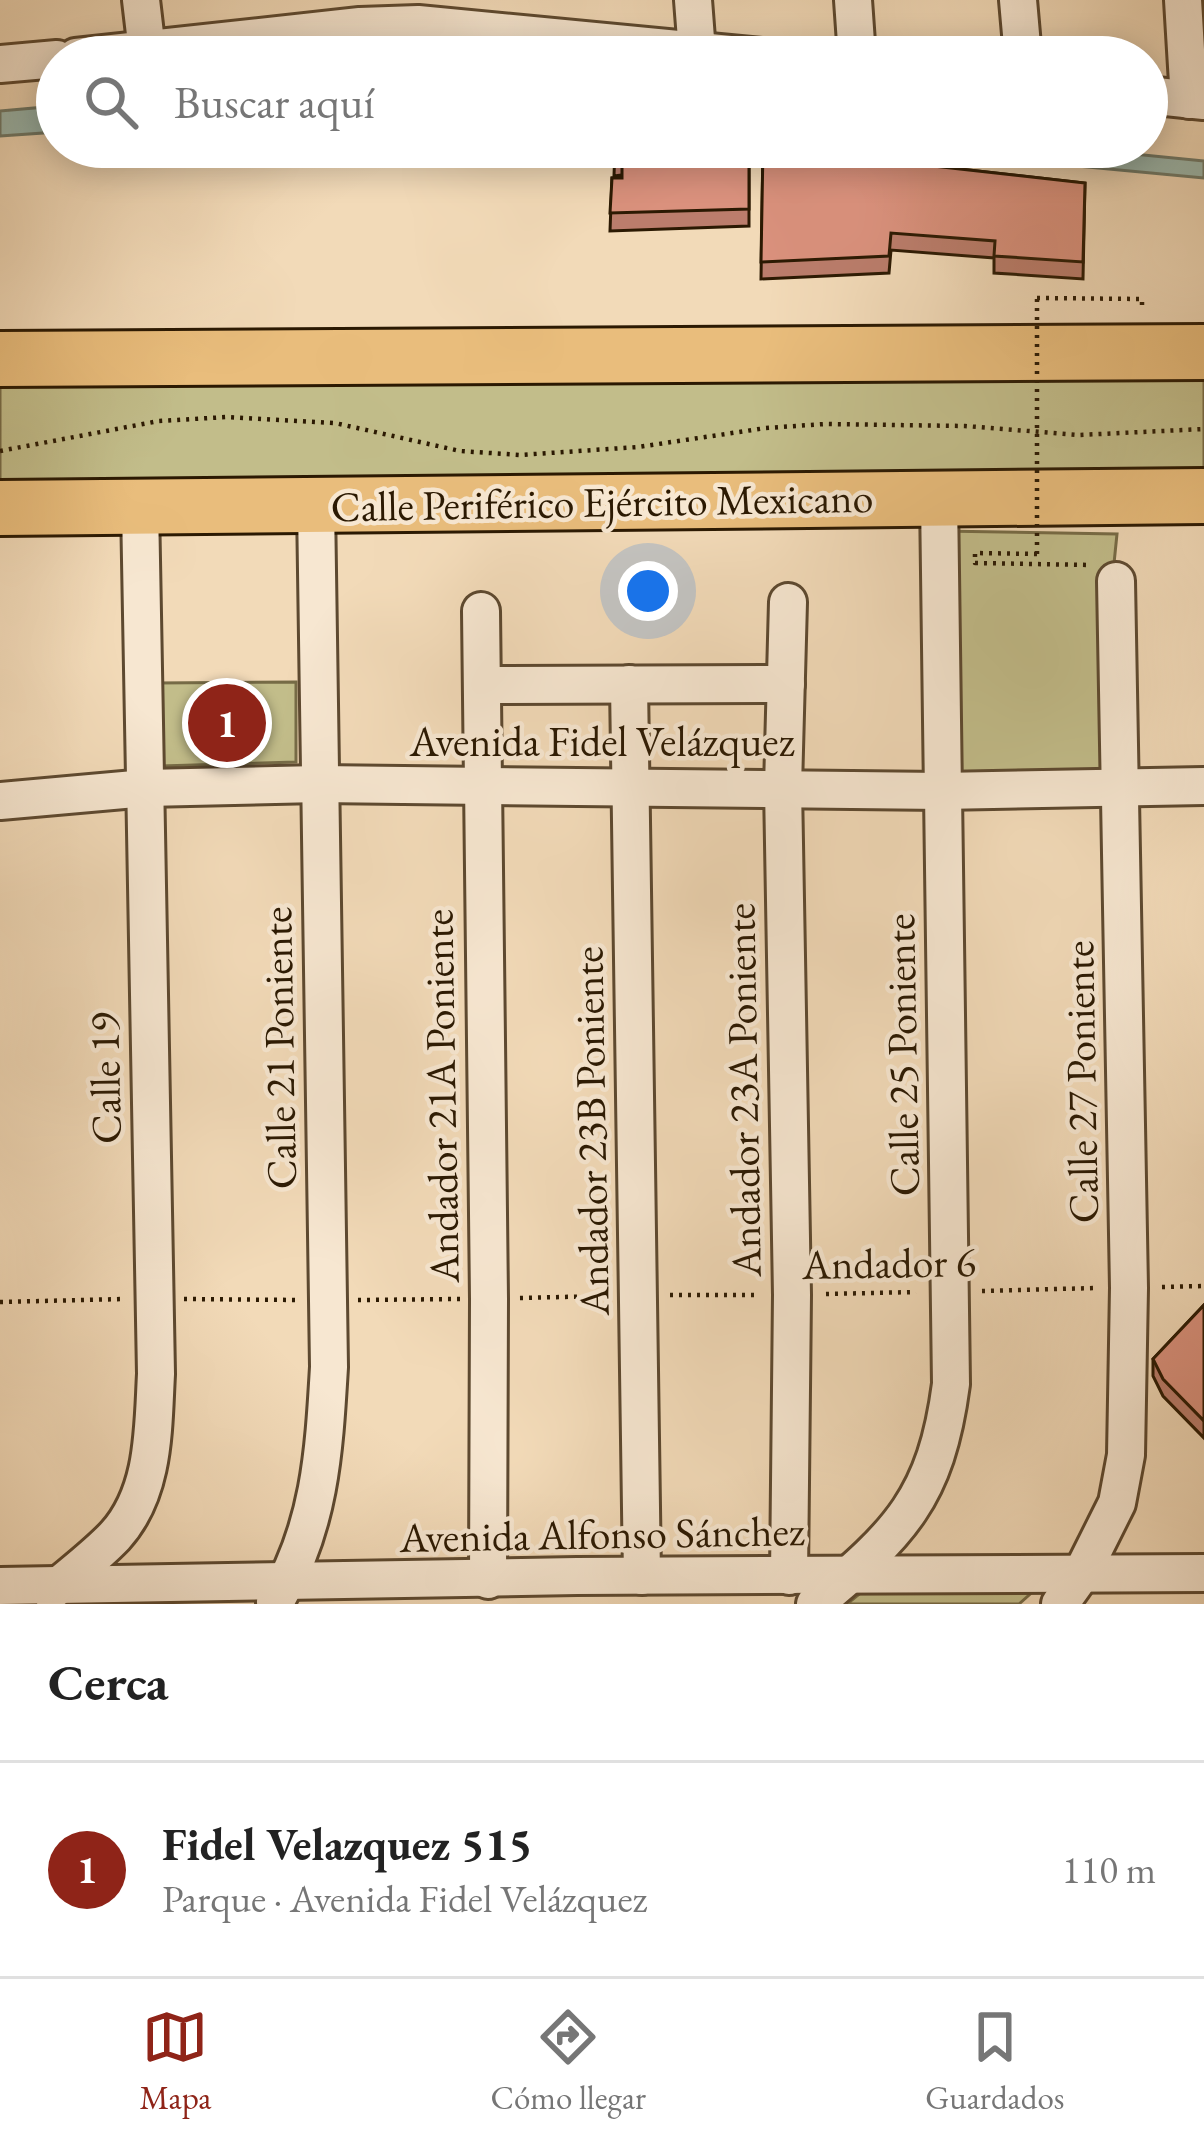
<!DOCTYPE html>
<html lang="es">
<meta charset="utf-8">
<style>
:root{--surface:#fff;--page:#f2f2f2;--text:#222;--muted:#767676;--line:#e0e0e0;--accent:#8f2418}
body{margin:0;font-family:"EB Garamond",serif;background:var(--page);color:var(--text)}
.you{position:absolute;left:648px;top:591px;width:42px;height:42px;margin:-30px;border:9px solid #fff;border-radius:50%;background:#1a73e8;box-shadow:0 0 0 18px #1a73e833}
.badge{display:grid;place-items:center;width:78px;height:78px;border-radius:50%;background:var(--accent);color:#fff;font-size:39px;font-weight:700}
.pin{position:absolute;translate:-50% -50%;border:6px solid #fff;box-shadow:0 3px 12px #0006}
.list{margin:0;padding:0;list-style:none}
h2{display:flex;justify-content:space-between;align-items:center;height:156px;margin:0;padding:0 48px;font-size:51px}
h2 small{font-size:39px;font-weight:400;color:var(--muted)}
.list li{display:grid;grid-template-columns:78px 1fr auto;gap:36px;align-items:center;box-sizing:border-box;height:216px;padding:0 48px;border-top:3px solid var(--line)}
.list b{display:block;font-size:45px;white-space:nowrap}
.list p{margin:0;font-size:39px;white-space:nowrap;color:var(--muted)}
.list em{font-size:39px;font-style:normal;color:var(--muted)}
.icon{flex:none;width:66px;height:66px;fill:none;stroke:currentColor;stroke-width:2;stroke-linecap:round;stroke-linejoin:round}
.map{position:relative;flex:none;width:1204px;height:1604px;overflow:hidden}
.search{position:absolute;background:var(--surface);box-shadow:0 6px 30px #0003;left:36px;right:36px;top:36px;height:132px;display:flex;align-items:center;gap:30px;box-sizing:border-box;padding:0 42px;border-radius:66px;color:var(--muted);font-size:45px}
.sheet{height:372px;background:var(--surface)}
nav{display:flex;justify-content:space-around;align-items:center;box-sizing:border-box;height:168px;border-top:3px solid var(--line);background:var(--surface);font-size:33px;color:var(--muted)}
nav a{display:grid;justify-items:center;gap:6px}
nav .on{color:var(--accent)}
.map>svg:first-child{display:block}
.green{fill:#c2bd8a;stroke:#766b46;stroke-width:3}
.water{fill:#9bbab1;stroke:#6e7a6b;stroke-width:3}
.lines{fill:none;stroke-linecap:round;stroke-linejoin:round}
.minor-casing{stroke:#5d4930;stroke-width:42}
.highway-casing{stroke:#2b1902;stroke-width:60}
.path{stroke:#2b1902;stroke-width:4.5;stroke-dasharray:3 6;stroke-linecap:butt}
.minor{stroke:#f7e7d1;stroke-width:36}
.highway{stroke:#e9bd7c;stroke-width:54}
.path-bridge{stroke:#2b1902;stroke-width:4.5;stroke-dasharray:3 6;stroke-linecap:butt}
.wall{fill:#bb7d6c;stroke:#2b1902;stroke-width:3}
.building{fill:#da917d;stroke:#2b1902;stroke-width:3}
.labels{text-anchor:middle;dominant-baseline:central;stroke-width:9;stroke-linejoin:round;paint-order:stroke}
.street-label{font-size:42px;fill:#2b1902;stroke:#f7e7d1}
</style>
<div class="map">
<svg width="1204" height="1604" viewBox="0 0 1204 1604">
<rect width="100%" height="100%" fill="#f2dab8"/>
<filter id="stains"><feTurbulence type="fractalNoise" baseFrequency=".00167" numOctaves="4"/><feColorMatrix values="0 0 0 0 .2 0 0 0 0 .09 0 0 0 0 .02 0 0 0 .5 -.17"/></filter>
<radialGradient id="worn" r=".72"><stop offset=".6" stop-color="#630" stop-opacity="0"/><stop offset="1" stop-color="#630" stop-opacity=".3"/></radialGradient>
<g class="green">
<path d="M1204,358V488L0,506V369Z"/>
<path d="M941,531L1117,534L1112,583L1118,784L945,789Z"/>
<path d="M296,682V762L160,766L157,683Z"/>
<path d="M1047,1579L1019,1604H847L874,1582Z"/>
</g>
<g class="water">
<path d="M57,106V132L0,136V111Z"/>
<path d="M877,147H1063L1204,161V178Z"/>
</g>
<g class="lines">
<defs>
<g id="minor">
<path d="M141,0L147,51"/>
<path d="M693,0L697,52"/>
<path d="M853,0L857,57"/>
<path d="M1018,0L1023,57"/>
<path d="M1183,0L1189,100"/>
<path d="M76,57L360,26L418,24L761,57"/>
<path d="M0,64L57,59"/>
<path d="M1147,95L1204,101"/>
<path d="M788,602L783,787L792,1295L789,1576"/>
<path d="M481,611L489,1299L488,1580"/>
<path d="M629,684L642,1576"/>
<path d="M482,685L786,684"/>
<path d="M0,801L146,788L318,784L942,791L1204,786"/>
<path d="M0,1586L577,1576L1204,1573"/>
<path d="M51,1592C72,1574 96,1556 115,1536C155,1492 153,1429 156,1374L140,506"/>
<path d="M275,1602C320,1527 324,1452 329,1367L316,505"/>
<path d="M815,1604C900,1533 936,1498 951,1384L939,498"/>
<path d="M1060,1604L1082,1573L1117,1503L1126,1455L1129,1288L1116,581"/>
</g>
<g id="highway">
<path d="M0,359L1204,352"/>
<path d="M0,508L1204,496"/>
</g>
</defs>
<use href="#minor" class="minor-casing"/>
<use href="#highway" class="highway-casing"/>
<g class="path">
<path d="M1037,298L1142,299V311"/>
<path d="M0,451L159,421L227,417L335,423L460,451L520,455L638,447L766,428L825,424L965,426L1079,435L1204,429"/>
<path d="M1037,554L975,553V563L1091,565"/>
<path d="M1162,1287L1204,1286"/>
<path d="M982,1291L1096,1288"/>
<path d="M826,1294L916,1292"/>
<path d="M670,1295H760"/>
<path d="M520,1298L604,1296"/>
<path d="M184,1299L298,1300"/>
<path d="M358,1300L460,1299"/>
<path d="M0,1302L124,1299"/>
</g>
<use href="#minor" class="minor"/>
<use href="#highway" class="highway"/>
<path class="path-bridge" d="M1037,554V298"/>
</g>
<g class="wall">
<path d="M615,147H749V226L610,231L612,178H622V175L614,176Z"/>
<path d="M763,147L1085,183L1083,279L994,273V258L891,250L889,273L761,279Z"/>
<path d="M1204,1305V1438L1163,1396L1153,1376V1359Z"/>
</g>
<g class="building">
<path d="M615,147H749V209L610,213L612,178H622V158H614Z"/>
<path d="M763,147L1085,183L1083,262L994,256L995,241L891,233L889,256L761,262Z"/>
<path d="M1204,1305V1421L1163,1379L1153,1359Z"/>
</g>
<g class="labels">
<g class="street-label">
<text transform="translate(602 502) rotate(-1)">Calle Periférico Ejército Mexicano</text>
<text x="602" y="741">Avenida Fidel Velázquez</text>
<text transform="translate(279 1048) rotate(-91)">Calle 21 Poniente</text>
<text transform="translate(902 1055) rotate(-91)">Calle 25 Poniente</text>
<text transform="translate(105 1078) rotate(-91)">Calle 19</text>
<text transform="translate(1081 1082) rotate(-91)">Calle 27 Poniente</text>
<text transform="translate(743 1090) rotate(-91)">Andador 23A Poniente</text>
<text transform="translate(441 1096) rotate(-91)">Andador 21A Poniente</text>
<text transform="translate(591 1131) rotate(-91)">Andador 23B Poniente</text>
<text transform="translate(889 1263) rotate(-1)">Andador 6</text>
<text transform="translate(602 1534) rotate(-1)">Avenida Alfonso Sánchez</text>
</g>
</g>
<rect width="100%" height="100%" filter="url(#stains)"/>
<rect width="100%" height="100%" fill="url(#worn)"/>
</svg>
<div class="you"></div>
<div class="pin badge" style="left:227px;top:723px">1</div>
<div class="search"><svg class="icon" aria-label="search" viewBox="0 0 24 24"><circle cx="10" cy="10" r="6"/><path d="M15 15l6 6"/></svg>Buscar aquí</div>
</div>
<section class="sheet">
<h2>Cerca<small></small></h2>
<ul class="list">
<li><span class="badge">1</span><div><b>Fidel Velazquez 515</b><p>Parque · Avenida Fidel Velázquez</p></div><em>110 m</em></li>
</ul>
</section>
<nav>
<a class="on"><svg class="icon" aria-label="map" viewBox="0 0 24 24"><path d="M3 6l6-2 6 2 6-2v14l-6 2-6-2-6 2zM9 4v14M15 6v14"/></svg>Mapa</a>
<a><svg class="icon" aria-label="directions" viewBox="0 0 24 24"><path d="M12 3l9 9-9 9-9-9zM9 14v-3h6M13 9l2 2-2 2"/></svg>Cómo llegar</a>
<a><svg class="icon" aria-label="saved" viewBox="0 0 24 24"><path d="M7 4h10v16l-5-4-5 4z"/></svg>Guardados</a>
</nav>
